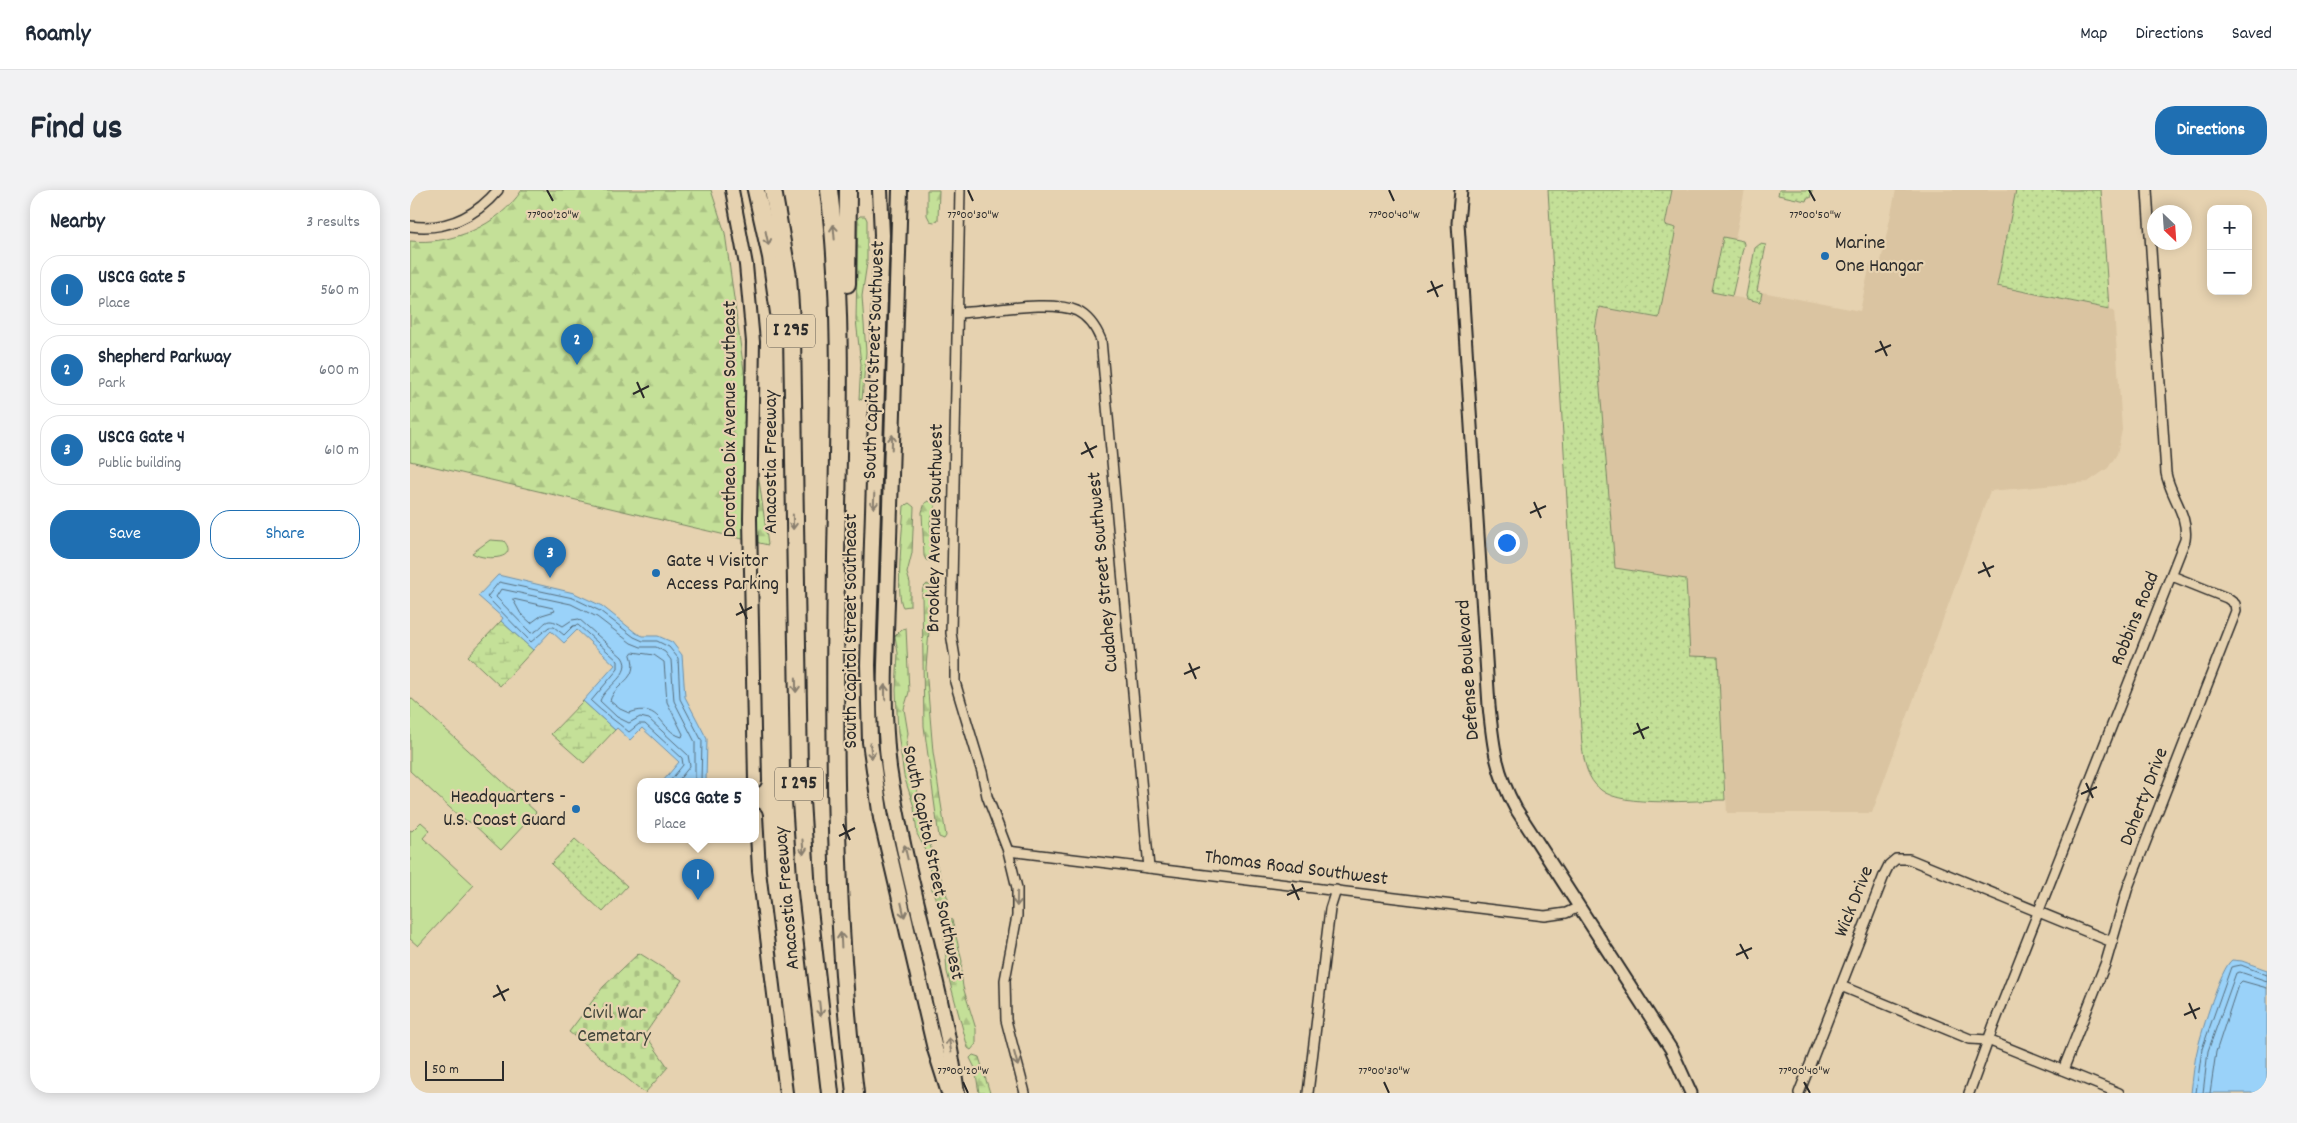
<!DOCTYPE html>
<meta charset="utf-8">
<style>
:root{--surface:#fff;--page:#f2f2f3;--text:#1f2937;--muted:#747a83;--line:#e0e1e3;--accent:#1f6fb2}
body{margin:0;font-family:Dekko,sans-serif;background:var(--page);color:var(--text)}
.controls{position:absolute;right:15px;top:15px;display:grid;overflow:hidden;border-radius:10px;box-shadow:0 2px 12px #0003}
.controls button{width:45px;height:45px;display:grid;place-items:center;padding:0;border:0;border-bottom:1px solid var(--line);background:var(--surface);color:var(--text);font:25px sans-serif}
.compass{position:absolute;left:1737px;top:15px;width:45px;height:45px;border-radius:50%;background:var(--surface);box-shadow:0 2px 12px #0003;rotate:155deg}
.scale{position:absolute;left:15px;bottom:12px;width:79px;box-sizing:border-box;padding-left:5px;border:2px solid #2b2b2b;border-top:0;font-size:14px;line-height:18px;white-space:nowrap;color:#2b2b2b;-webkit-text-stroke:4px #e6d2b0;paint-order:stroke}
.you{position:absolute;left:1096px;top:352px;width:18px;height:18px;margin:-12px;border:4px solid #fff;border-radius:50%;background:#1a73e8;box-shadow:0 0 0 8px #1a73e833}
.badge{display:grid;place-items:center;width:32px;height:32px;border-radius:50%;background:var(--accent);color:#fff;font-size:16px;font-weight:700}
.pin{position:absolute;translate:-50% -41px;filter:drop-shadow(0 1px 2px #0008)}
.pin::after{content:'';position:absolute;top:26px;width:18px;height:15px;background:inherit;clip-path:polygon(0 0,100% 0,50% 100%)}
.popup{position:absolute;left:227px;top:588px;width:122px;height:65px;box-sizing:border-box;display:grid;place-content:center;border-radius:10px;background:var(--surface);filter:drop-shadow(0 1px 4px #0005);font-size:16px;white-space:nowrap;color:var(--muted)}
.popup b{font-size:19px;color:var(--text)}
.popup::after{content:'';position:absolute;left:50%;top:100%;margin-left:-10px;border:10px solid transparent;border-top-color:var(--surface)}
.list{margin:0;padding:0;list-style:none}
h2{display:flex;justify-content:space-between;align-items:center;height:65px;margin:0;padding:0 20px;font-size:21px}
h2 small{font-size:16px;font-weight:400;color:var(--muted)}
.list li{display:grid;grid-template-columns:32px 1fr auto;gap:15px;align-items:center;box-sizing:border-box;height:70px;margin:0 10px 10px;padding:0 10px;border:1px solid var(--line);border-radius:20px}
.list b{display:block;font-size:19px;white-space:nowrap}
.list p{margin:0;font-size:16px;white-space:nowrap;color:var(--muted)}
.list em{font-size:16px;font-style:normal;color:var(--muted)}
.actions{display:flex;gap:10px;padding:15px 20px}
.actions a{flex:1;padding:11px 0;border:1px solid var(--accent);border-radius:20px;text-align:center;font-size:18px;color:var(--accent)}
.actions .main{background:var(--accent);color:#fff}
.map{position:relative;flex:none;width:1857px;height:903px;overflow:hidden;border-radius:20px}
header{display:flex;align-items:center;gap:30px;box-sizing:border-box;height:70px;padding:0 25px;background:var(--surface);border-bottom:1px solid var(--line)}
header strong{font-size:24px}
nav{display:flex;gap:28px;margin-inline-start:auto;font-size:18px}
.intro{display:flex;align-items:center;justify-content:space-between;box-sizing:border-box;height:120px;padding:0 30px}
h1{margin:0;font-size:35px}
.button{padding:12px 22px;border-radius:20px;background:var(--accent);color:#fff;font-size:18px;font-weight:700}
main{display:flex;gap:30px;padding:0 30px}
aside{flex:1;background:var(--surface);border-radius:20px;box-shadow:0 2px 12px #0003}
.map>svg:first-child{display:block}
.built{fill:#dac4a1}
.grass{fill:url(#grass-dots);stroke:#788662}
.forest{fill:url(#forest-firs);stroke:#788662}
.wetland{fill:url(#wetland-marsh);stroke:#788662}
.cemetery{fill:url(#cemetery-stones);stroke:#788662}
.garden{fill:#c4e098;stroke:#788662}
.water{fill:#9ad2f9;stroke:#6e8fa7}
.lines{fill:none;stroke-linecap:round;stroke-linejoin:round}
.shore{stroke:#576e7d;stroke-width:1}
.minor-casing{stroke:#2b2b2b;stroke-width:12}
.tertiary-casing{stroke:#2b2b2b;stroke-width:15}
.secondary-casing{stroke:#2b2b2b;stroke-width:16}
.primary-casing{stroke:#2b2b2b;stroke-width:18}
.motorway-casing{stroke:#2b2b2b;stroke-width:20}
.minor{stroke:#e6d2b0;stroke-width:9}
.tertiary{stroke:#e6d2b0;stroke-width:11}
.secondary{stroke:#e6d2b0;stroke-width:12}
.primary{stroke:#e6d2b0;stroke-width:14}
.motorway{stroke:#e6d2b0;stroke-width:16}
.oneway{stroke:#887e6e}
.ticks{fill:none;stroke:#2b2b2b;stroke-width:2}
.poi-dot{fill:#1f6fb2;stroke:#e6d2b0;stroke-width:2}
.labels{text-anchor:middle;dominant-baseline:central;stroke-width:4.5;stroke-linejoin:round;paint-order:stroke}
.shield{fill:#e6d2b0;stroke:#635d53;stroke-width:1}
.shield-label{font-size:19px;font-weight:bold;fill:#2b2b2b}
.poi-label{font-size:20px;fill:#2b2b2b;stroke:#e6d2b0;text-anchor:start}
.street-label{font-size:20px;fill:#2b2b2b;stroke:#e6d2b0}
.park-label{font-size:20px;fill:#42463b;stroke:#e6d2b0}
.ticks-label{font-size:12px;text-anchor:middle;fill:#2b2b2b;stroke:#e6d2b0;stroke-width:4.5;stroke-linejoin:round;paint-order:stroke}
</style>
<header>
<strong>Roamly</strong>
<nav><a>Map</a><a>Directions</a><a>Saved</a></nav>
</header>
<div class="intro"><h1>Find us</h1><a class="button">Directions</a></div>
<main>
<aside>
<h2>Nearby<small>3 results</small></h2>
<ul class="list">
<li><span class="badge">1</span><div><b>USCG Gate 5</b><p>Place</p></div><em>560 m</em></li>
<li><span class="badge">2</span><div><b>Shepherd Parkway</b><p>Park</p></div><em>600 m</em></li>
<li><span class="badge">3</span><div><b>USCG Gate 4</b><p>Public building</p></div><em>610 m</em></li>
</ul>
<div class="actions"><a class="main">Save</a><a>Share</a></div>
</aside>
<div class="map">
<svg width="1857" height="903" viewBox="0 0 1857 903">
<defs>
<pattern id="grass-dots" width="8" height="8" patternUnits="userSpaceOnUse" patternTransform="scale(1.25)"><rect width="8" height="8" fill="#c4e098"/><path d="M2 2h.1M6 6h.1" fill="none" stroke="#a9c083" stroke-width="1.8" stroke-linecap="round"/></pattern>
<pattern id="forest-firs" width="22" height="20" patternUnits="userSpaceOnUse" patternTransform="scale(1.25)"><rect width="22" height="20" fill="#c4e098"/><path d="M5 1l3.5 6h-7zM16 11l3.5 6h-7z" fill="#a9c083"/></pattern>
<pattern id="wetland-marsh" width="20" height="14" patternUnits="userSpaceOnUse" patternTransform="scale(1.25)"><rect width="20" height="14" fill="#c4e098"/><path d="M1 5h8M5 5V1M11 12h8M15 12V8" fill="none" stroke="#a9c083"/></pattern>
<pattern id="cemetery-stones" width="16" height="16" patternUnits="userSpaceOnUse" patternTransform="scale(1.25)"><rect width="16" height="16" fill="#c4e098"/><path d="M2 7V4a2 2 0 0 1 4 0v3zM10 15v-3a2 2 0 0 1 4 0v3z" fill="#a9c083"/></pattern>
</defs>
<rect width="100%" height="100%" fill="#e6d2b0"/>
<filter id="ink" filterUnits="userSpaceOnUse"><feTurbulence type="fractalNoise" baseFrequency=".02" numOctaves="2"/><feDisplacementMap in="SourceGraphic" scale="10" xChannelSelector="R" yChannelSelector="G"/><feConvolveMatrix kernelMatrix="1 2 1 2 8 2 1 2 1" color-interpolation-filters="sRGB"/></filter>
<g filter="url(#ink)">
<path class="built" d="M1262,0H1335L1325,49L1313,48L1302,102L1349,112L1352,102L1450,121L1460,74L1470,76L1486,0H1606L1588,96L1704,120L1712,240L1707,264L1698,278L1678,292L1580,301L1462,623H1317L1308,467H1280L1276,390L1205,378L1185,139L1189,117L1249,128L1266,39L1255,35Z"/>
<g class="grass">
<path d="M1138,0H1262L1255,35L1266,38L1249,128L1189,117L1185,139L1205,378L1276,389L1280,466L1308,467L1315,610C1286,610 1213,618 1191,600C1177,589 1174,572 1172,555Z"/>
<path d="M1369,0H1402L1400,8H1397L1396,11L1368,5Z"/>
<path d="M1606,0H1691L1699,119L1587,96Z"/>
<path d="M1313,47L1333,51L1334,54L1322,106L1302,102Z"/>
<path d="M1350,54L1356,55L1347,101L1352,103L1350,112L1337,109L1336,106L1345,58Z"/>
<path d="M165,649L217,696L193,722L141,674Z"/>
</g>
<g class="forest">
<path d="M112,0H301L315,43L358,355L0,271V51C42,55 88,36 112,0Z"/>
<path d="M517,0H529L528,30L524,32L520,31L517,25Z"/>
<path d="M450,26H455L457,30V73L452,106L456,162L452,210L449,209L451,174L446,130L448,28Z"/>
<path d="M518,311L524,312L525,318L520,332L524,368L520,371L516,370L514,366L512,322L515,313Z"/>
<path d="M499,313L504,317L502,363L497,383L500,393V416L493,417C485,406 493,334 494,316Z"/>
<path d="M517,394L521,396L522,404L516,478L523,562L536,646L534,649L529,647L514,536L512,404L513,398Z"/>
<path d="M496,438L499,502L494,519L498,543L496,554L504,581V591L512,614L515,640L538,709L537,713L531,718L528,716L522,699L518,664L507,644L504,617L494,586L488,543L486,500L488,463L485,446L492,439Z"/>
<path d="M538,728L542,730L552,771L551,782L553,797L566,839V854L561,860L558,858L537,782L533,730Z"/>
<path d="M563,865L569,867L580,903H569L565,878L560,868Z"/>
</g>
<g class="wetland">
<path d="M91,431L123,460L90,496L58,466Z"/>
<path d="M173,511L205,540L174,573L141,544Z"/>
</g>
<path class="cemetery" d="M229,763L272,790L235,844L258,877L235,903L159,842L193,797Z"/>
<g class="garden">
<path d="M80,350L94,351C110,370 74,371 62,363Z"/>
<path d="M0,507L126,622L91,660L62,633L52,629L0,581Z"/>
<path d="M11,632L20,640L13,648L64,695L8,756L0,749V640L2,641Z"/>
</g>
<g class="water">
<path d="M88,385L164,403L192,416L226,443L233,446H248L262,452L272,465L275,507L297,549L296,591H253L269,572L232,538L220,550L207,538L205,540L173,511L205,475L167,440L154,453L141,441L123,460L91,431L93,428L68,406Z"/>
<path d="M1822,770L1832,771L1857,780V903H1781C1783,888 1784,871 1788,857C1792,841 1811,777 1822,770Z"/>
</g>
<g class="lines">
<g class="shore">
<path d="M103,409L143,418L145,421L132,425L121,433L111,424Z"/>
<path d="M223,462L244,465L254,472L257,512L273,544L272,547C249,541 252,511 219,523L210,519L200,511C205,492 230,491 221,465Z"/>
<path d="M260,591L273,575L272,568L235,534H229L219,542C206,531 193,523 181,511L208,479V471L168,435L163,436L154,445L144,437H139L121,452L77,407L89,392L163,408L190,421L224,447L233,451H247L259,457L268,468L270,509L292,551L291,591"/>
<path d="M268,591L280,576L278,565L239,529L230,527L219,533L207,527L190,511C195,496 224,484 212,467L169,429L162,430L153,436C132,423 136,439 121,443L86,407L91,399L161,414L187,427L221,453L231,457H246L255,462L261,470L264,511L285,552V591"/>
<path d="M1786,903L1792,859L1821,777L1831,775L1857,785"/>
<path d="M1793,903L1798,861L1826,783L1830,782L1857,791"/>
<path d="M1800,903L1806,862L1828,795L1832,791L1857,798"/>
</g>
<defs>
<g id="minor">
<path d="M550,0L541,443L545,468V492L550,509L572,582L577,606L598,661L607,698V726L595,790L596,830L615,903"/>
<path d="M0,36C35,41 65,27 88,0"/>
<path d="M548,123C578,122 641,109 667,121C679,127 686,138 691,150L739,678"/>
<path d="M598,661L1135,726L1156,723L1169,717"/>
<path d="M1431,796L1560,849L1578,850L1709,903"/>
<path d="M1653,880L1696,772L1718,697L1826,421L1825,414L1817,408L1762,386"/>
<path d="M898,903L920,719L926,700"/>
<path d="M1389,903L1475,683L1479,675L1486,669H1499L1702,752"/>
<path d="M1559,903L1583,837L1775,350C1779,325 1760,306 1756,283L1737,0"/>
</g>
<path id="tertiary" d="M1051,0L1048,33L1079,516C1083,556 1086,583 1106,619L1261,859L1281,903"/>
<g id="secondary">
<path d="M322,0L336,75L343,152L340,329L345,591"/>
<path d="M346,625L349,681L376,903"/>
</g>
<g id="primary">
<path d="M470,0L472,45L458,475L460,552L471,628L525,859L539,903"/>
<path d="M490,0L475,475C474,510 475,544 479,578C495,688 532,793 547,903"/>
</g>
<g id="motorway">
<path d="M346,0L361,67L371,137"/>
<path d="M363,0L378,87L382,145L389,580L397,702L420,903"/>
<path d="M419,0C434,122 428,245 426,368C424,546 424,725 445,903"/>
<path d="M437,94L438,0"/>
</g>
</defs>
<use href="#minor" class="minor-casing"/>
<use href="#tertiary" class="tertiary-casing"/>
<use href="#secondary" class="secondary-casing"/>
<use href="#primary" class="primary-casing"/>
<use href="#motorway" class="motorway-casing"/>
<use href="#minor" class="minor"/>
<use href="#tertiary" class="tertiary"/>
<use href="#secondary" class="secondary"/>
<use href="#primary" class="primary"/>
<use href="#motorway" class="motorway"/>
</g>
<defs><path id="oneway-shaft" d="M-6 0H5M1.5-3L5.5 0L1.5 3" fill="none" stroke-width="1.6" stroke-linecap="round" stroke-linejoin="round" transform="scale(1.25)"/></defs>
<g class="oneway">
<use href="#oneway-shaft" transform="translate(424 42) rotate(-95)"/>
<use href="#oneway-shaft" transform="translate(357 48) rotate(78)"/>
<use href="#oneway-shaft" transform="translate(482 252) rotate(-88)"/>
<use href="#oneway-shaft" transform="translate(464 311) rotate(92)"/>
<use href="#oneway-shaft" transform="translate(383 332) rotate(89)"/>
<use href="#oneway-shaft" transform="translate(386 495) rotate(89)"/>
<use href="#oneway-shaft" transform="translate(475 502) rotate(-91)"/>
<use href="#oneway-shaft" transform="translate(461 561) rotate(84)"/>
<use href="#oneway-shaft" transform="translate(393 657) rotate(86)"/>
<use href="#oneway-shaft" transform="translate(496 662) rotate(-103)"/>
<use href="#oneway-shaft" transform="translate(607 709) rotate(91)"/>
<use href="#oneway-shaft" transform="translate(493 720) rotate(77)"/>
<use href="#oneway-shaft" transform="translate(431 750) rotate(-93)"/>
<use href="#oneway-shaft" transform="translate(410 819) rotate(84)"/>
<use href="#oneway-shaft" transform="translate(540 855) rotate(-100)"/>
<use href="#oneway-shaft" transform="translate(606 869) rotate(75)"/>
</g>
</g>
<path class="ticks" d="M137,0L143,11M558,0L563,11M979,0L984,11M1399,0L1405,11M1021,91L1028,107M1017,102L1033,95M1470,151L1477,166M1465,162L1481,155M227,192L234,208M223,204L239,196M675,252L683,268M671,264L687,256M1124,312L1131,328M1120,323L1136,316M1573,372L1580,387M1568,383L1584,376M330,413L337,429M326,425L342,417M779,473L786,489M774,484L790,477M1227,533L1234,549M1223,544L1239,537M1676,593L1683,608M1671,604L1687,597M433,634L440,650M429,646L445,638M882,694L889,710M877,705L893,698M1330,754L1338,769M1326,765L1342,758M87,795L95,811M83,807L99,799M1779,813L1786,829M1774,825L1790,818M553,892L558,903M974,892L979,903M1394,892L1400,903"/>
<g class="poi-dot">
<circle cx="1415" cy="66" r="5"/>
<circle cx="246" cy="383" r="5"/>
<circle cx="166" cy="619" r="5"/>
</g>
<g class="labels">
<g class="shield">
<rect x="357" y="124.5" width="48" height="33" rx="4"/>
<rect x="365" y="577.5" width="48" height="33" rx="4"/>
</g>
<g class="shield-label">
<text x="381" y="141">I 295</text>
<text x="389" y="594">I 295</text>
</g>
<g class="poi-label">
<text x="1425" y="54">Marine<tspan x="1425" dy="23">One Hangar</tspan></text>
<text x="256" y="372">Gate 4 Visitor<tspan x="256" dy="23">Access Parking</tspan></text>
<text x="156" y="608" text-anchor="end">Headquarters -<tspan x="156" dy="23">U.S. Coast Guard</tspan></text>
</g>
<g class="street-label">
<text transform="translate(465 170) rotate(-88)">South Capitol Street Southwest</text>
<text transform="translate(321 229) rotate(-90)">Dorothea Dix Avenue Southeast</text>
<text transform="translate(362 272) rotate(-90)">Anacostia Freeway</text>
<text transform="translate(526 338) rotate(-89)">Brookley Avenue Southwest</text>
<text transform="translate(694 382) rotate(-95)">Cudahey Street Southwest</text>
<text transform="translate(1726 429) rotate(-68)">Robbins Road</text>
<text transform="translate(442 441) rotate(-90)">South Capitol Street Southeast</text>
<text transform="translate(1059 480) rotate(-94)">Defense Boulevard</text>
<text transform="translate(1735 607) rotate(-69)">Doherty Drive</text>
<text transform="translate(522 673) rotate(78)">South Capitol Street Southwest</text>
<text transform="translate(886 679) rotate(7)">Thomas Road Southwest</text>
<text transform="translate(378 708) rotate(-95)">Anacostia Freeway</text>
<text transform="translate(1445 712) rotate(-68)">Wick Drive</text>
</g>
<g class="park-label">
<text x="204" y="824">Civil War<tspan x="204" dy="23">Cemetary</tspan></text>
</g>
</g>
<g class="ticks-label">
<text x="143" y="28">77°00'20"W</text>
<text x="563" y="28">77°00'30"W</text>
<text x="984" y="28">77°00'40"W</text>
<text x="1405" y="28">77°00'50"W</text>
<text x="553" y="884">77°00'20"W</text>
<text x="974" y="884">77°00'30"W</text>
<text x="1394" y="884">77°00'40"W</text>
</g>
</svg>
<div class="controls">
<button>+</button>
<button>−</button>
</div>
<svg class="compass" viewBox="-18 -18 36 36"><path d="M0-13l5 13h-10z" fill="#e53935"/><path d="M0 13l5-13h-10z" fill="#747a83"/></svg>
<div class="scale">50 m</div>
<div class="you"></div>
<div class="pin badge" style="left:288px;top:710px">1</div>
<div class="popup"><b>USCG Gate 5</b>Place</div>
<div class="pin badge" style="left:167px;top:175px">2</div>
<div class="pin badge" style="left:140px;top:388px">3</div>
</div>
</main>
